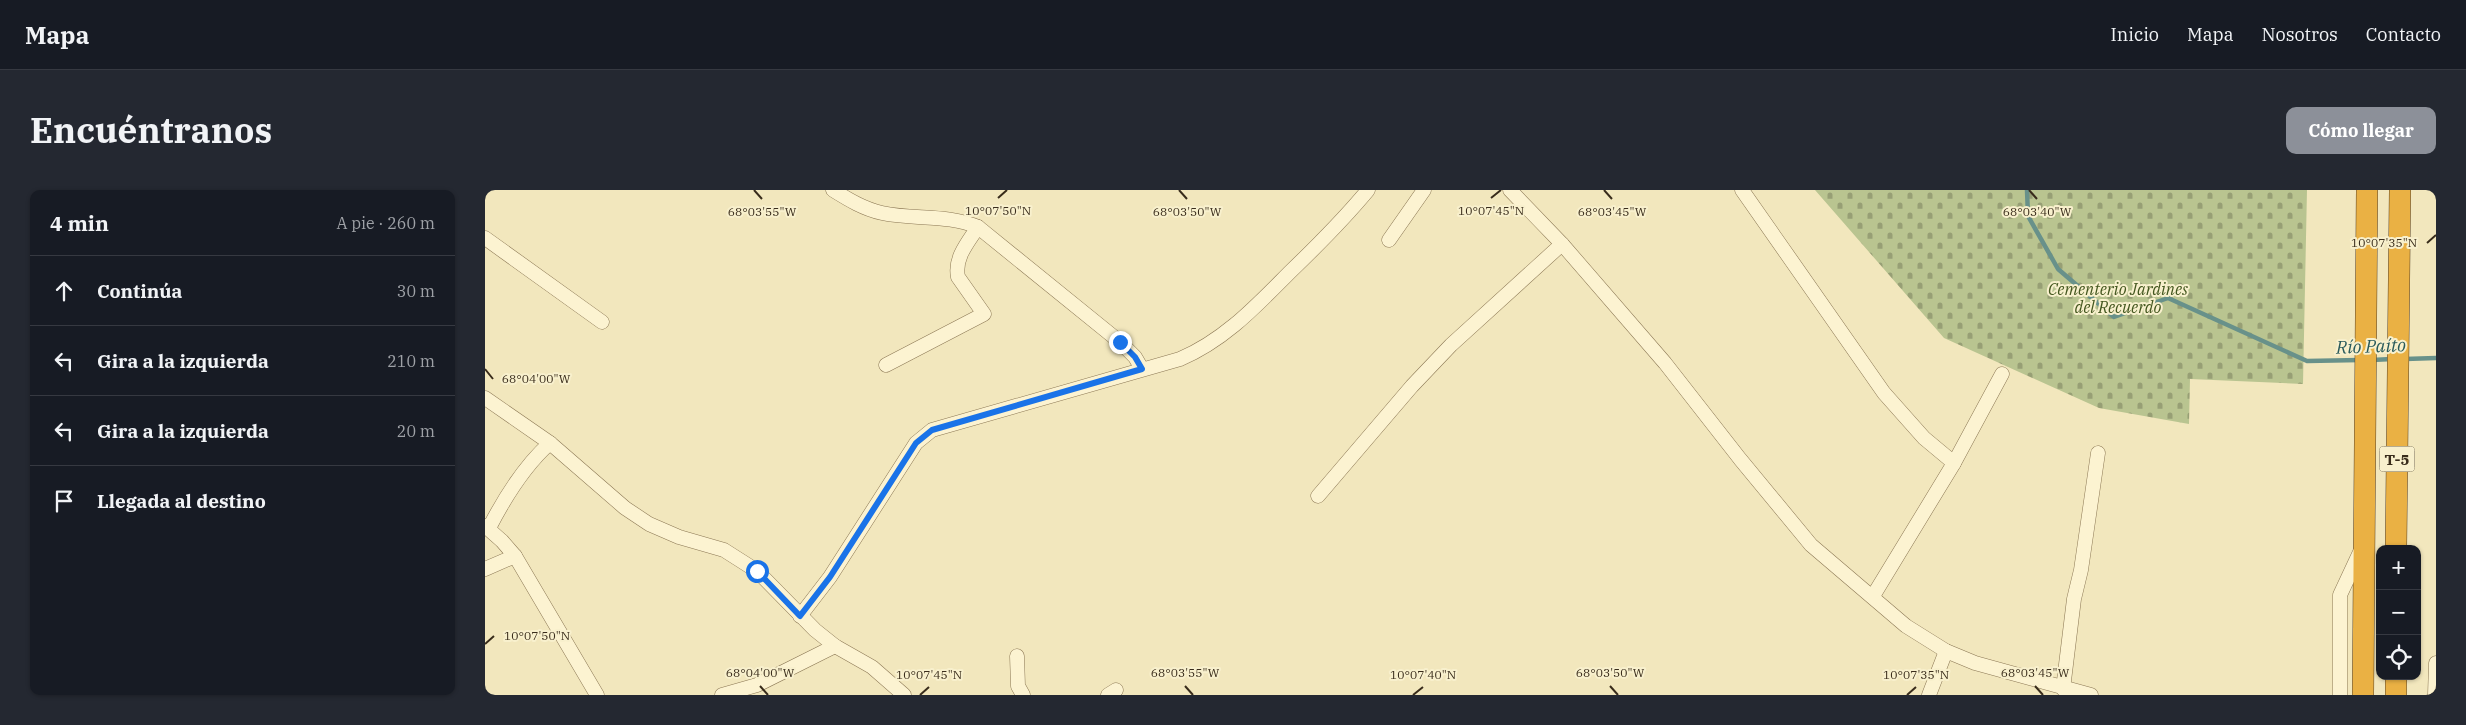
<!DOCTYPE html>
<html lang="es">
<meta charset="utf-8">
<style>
:root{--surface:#171b24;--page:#242831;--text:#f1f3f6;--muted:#9ea1a6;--line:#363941;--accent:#8c9099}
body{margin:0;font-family:"IBM Plex Serif",serif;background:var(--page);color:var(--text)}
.controls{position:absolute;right:15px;bottom:15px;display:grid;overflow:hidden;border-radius:10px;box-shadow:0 1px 4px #0004}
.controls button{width:45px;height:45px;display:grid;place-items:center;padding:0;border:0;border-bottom:1px solid var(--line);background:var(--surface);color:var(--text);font:25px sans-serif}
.stop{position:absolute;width:15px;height:15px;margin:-11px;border:4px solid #1a73e8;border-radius:50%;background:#fff}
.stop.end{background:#1a73e8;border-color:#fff;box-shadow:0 1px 5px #0008}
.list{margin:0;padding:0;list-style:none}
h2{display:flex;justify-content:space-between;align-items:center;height:65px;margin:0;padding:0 20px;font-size:21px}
h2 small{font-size:16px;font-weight:400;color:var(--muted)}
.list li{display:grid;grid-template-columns:32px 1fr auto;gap:15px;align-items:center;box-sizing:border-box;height:70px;padding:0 20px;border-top:1px solid var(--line)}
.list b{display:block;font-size:19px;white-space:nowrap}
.list em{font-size:16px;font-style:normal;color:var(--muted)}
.icon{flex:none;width:28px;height:28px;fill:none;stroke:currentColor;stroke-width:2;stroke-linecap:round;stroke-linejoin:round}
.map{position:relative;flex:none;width:1951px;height:505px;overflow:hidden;border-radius:10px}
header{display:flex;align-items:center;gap:30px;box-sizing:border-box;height:70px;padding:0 25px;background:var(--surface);border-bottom:1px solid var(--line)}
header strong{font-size:24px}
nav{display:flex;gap:28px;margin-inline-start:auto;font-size:18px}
.intro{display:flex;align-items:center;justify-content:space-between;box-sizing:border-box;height:120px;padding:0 30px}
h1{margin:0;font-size:35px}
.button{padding:12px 22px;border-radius:10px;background:var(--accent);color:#fff;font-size:18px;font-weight:700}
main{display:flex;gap:30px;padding:0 30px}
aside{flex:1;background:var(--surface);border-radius:10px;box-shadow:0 1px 4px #0004}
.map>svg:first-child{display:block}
.cemetery{fill:url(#cemetery-stones)}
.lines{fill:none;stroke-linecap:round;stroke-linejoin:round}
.stream{stroke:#68918a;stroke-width:4.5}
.minor-casing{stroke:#8b7754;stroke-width:15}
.highway-casing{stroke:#584329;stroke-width:22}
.minor{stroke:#fcf3d1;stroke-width:14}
.highway{stroke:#eab144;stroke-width:21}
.route{stroke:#1a73e8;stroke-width:6}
.ticks{fill:none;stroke:#392c1b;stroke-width:2}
.labels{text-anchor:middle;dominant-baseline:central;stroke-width:4;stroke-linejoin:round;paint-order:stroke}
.shield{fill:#f8f0cd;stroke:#726750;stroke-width:1}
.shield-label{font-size:15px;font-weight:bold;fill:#392c1b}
.park-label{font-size:16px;font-style:italic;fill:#44571f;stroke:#f8f0cd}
.water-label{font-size:18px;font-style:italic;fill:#28595a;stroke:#f8f0cd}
.ticks-label{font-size:12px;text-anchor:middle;fill:#392c1b;stroke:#f8f0cd;stroke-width:4;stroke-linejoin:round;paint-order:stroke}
</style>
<header>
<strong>Mapa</strong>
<nav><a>Inicio</a><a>Mapa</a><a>Nosotros</a><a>Contacto</a></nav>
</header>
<div class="intro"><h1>Encuéntranos</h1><a class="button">Cómo llegar</a></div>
<main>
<aside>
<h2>4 min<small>A pie · 260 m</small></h2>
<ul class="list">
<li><svg class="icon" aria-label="ahead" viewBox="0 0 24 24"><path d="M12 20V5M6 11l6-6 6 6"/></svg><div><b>Continúa</b></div><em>30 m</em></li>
<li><svg class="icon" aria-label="left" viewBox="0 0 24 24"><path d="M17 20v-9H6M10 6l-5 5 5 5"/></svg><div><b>Gira a la izquierda</b></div><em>210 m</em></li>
<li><svg class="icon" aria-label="left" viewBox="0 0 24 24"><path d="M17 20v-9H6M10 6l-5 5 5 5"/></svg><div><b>Gira a la izquierda</b></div><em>20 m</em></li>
<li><svg class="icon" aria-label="arrive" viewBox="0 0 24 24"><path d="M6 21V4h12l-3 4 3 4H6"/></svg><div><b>Llegada al destino</b></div></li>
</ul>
</aside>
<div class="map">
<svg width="1951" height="505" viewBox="0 0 1951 505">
<defs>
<pattern id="cemetery-stones" width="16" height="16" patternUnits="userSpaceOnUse" patternTransform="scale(1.25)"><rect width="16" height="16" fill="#b9c490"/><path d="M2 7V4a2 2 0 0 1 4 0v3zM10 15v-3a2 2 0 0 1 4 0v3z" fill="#979f75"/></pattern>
</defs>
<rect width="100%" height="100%" fill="#f2e7bd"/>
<path class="cemetery" d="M1330,0H1822L1818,194L1705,189L1704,234L1614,218L1459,148Z"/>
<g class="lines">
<g class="stream">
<path d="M1542,0L1543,26L1573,79L1629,127L1683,108L1822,171L1875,170"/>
<path d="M1920,169L1951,168"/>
<path d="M1887,170L1907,169"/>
</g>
<defs>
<g id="minor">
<path d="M348,0C364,10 379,19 397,23C429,30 463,24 493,37L635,152L650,167L657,179"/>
<path d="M1025,0L1077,54L1180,173L1255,269L1326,355L1421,436L1461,461L1490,473L1606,505"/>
<path d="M1257,0L1399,203L1439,248L1469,273"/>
<path d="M0,48L117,132"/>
<path d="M904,50L939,0"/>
<path d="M401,175L499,124L473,87C469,68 483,52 493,37"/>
<path d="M0,208L65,253L140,318L164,334L194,347L239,360L272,381L330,440L350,456L387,477L419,505"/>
<path d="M833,306L927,196L966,155L1077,54"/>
<path d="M0,336L17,351L30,366L112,505"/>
<path d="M4,338C20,307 39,276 65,253"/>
<path d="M0,379L30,366"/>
<path d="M1388,406L1469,273L1517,184"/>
<path d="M315,426L345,387L431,253L447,240L695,169C740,150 772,115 806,81C833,55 859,29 883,0"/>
<path d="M532,466L533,496L538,505"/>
<path d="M1578,499L1589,409L1596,380L1613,263"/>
<path d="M237,505L272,495L350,456"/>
<path d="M623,505L631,500"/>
<path d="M1444,505L1461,461"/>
<path d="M1855,505V405L1876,360"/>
<path d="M1950,505L1951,473"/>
</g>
<g id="highway">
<path d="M1911,359L1915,0"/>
<path d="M1911,486V505"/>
<path d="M1878,505L1882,0"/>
</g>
</defs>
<use href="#minor" class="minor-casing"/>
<use href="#highway" class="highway-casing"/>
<use href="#minor" class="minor"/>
<use href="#highway" class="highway"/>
</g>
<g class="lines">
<path class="route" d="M272,381L315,426L345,387L431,253L447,240L657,179L650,167L635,152"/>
</g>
<path class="ticks" d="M269,0L277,9M694,0L702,9M1119,0L1127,9M1544,0L1552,9M513,8L522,0M1006,8L1016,0M1942,53L1951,45M0,179L8,189M0,454L9,446M275,496L283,505M700,496L708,505M1125,496L1133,505M1550,496L1558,505M435,505L444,497M928,505L938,497M1422,505L1431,497"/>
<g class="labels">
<rect class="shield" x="1894.5" y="256.5" width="35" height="25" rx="4"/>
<g class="shield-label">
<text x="1912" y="269">T-5</text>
</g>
<g class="park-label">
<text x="1633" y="99">Cementerio Jardines<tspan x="1633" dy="18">del Recuerdo</tspan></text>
</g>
<g class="water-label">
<text transform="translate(1886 156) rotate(-2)">Río Paíto</text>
</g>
</g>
<g class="ticks-label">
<text x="513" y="25">10°07'50"N</text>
<text x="1006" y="25">10°07'45"N</text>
<text x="277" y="26">68°03'55"W</text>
<text x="702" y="26">68°03'50"W</text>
<text x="1127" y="26">68°03'45"W</text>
<text x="1552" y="26">68°03'40"W</text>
<text x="1899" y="57">10°07'35"N</text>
<text x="51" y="193">68°04'00"W</text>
<text x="52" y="450">10°07'50"N</text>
<text x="275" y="487">68°04'00"W</text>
<text x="700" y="487">68°03'55"W</text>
<text x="1125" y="487">68°03'50"W</text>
<text x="1550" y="487">68°03'45"W</text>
<text x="444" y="489">10°07'45"N</text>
<text x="938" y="489">10°07'40"N</text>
<text x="1431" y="489">10°07'35"N</text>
</g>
</svg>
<div class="controls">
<button>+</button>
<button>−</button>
<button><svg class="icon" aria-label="locate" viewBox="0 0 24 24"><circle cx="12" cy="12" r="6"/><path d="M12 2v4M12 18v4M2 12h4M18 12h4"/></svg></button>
</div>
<div class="stop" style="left:272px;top:381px"></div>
<div class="stop end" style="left:635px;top:152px"></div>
</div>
</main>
